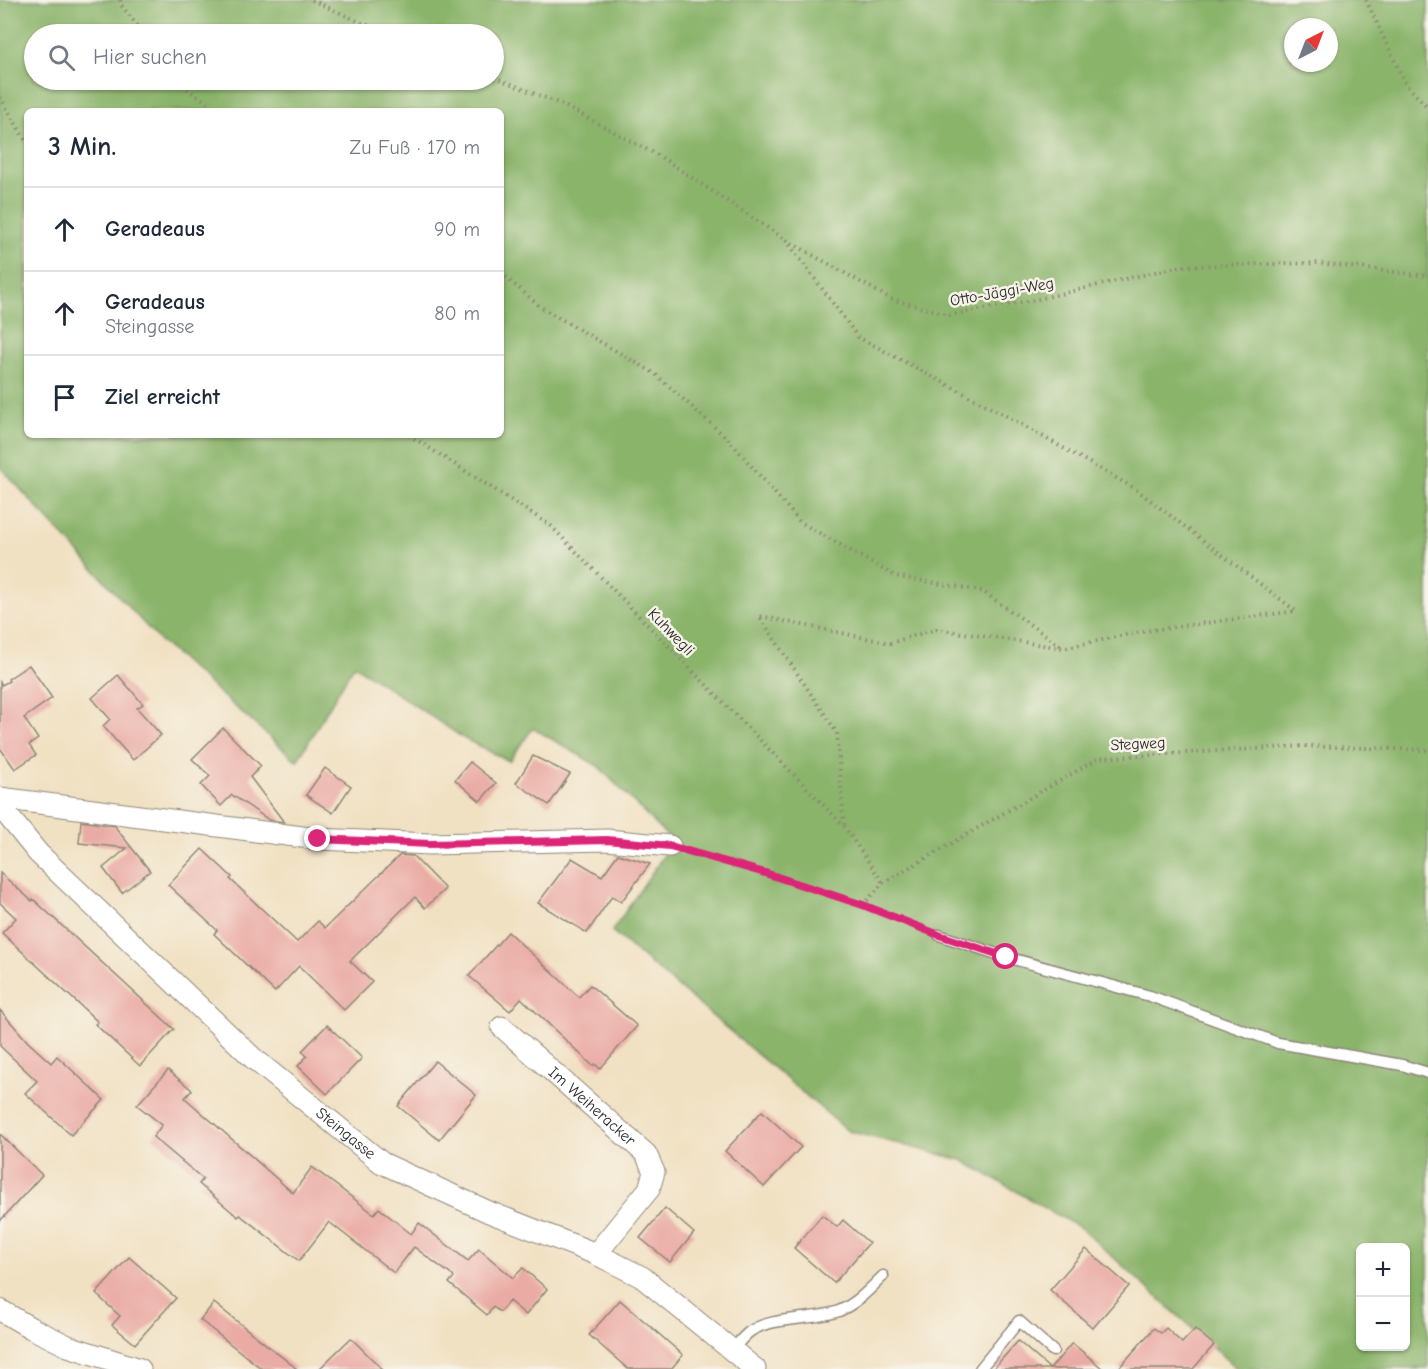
<!DOCTYPE html>
<html lang="de">
<meta charset="utf-8">
<style>
:root{--surface:#fff;--page:#f2f2f3;--text:#1f2937;--muted:#747a83;--line:#e0e1e3}
body{margin:0;font-family:"Comic Neue",sans-serif;background:var(--page);color:var(--text)}
.controls{position:absolute;right:18px;bottom:18px;display:grid;overflow:hidden;border-radius:9px;box-shadow:0 2px 4px #0004}
.controls button{width:54px;height:54px;display:grid;place-items:center;padding:0;border:0;border-bottom:2px solid var(--line);background:var(--surface);color:var(--text);font:30px sans-serif}
.compass{position:absolute;left:1284px;top:18px;width:54px;height:54px;border-radius:50%;background:var(--surface);box-shadow:0 2px 4px #0004;rotate:42deg}
.stop{position:absolute;width:18px;height:18px;margin:-14px;border:4px solid #db2777;border-radius:50%;background:#fff}
.stop.end{background:#db2777;border-color:#fff;box-shadow:0 2px 6px #0008}
.list{margin:0;padding:0;list-style:none}
h2{display:flex;justify-content:space-between;align-items:center;height:78px;margin:0;padding:0 24px;font-size:26px}
h2 small{font-size:20px;font-weight:400;color:var(--muted)}
.list li{display:grid;grid-template-columns:39px 1fr auto;gap:18px;align-items:center;box-sizing:border-box;height:84px;padding:0 24px;border-top:2px solid var(--line)}
.list b{display:block;font-size:22px;white-space:nowrap}
.list p{margin:0;font-size:20px;white-space:nowrap;color:var(--muted)}
.list em{font-size:20px;font-style:normal;color:var(--muted)}
.icon{flex:none;width:33px;height:33px;fill:none;stroke:currentColor;stroke-width:2;stroke-linecap:round;stroke-linejoin:round}
.map{position:relative;flex:none;width:1428px;height:1369px;overflow:hidden}
.search{position:absolute;background:var(--surface);box-shadow:0 2px 4px #0004;left:24px;top:24px;width:480px;height:66px;display:flex;align-items:center;gap:15px;box-sizing:border-box;padding:0 21px;border-radius:33px;color:var(--muted);font-size:22px}
.panel{position:absolute;background:var(--surface);box-shadow:0 2px 4px #0004;left:24px;top:108px;width:480px;height:330px;border-radius:9px}
.map>svg:first-child{display:block}
.forest{fill:#8ab46b;stroke:#5a704b;stroke-width:1.5;fill-rule:evenodd}
.building{fill:#eaaba5}
.lines{fill:none;stroke-linecap:round;stroke-linejoin:round}
.service-casing{stroke:#8e8677;stroke-width:13}
.minor-casing{stroke:#8e8677;stroke-width:23}
.path{stroke:#8e8677;stroke-width:4;stroke-dasharray:1.5 4.5;stroke-linecap:butt}
.service{stroke:#fff;stroke-width:10}
.minor{stroke:#fff;stroke-width:21}
.route{stroke:#db2777;stroke-width:8}
.labels{text-anchor:middle;dominant-baseline:central;stroke-width:5;stroke-linejoin:round;paint-order:stroke}
.street-label{font-size:16px;fill:#2b2b2b;stroke:#f7f3e8}
</style>
<div class="map">
<svg width="1428" height="1369" viewBox="0 0 1428 1369">
<rect width="100%" height="100%" fill="#f7f3e8"/>
<filter id="ink" filterUnits="userSpaceOnUse"><feTurbulence type="fractalNoise" baseFrequency=".0167" numOctaves="2"/><feDisplacementMap in="SourceGraphic" scale="12" xChannelSelector="R" yChannelSelector="G"/><feConvolveMatrix kernelMatrix="1 2 1 2 8 2 1 2 1" color-interpolation-filters="sRGB"/></filter>
<filter id="wash" filterUnits="userSpaceOnUse"><feTurbulence type="fractalNoise" baseFrequency=".008" numOctaves="4" result="noise"/><feDisplacementMap in="SourceGraphic" scale="24" xChannelSelector="R" yChannelSelector="G"/><feGaussianBlur stdDeviation="1.35" result="paint"/><feColorMatrix in="noise" values="0 0 0 0 0 0 0 0 0 0 0 0 0 0 0 0 0 1.4 0 .05"/><feComposite in="paint" operator="in"/></filter>
<g filter="url(#wash)">
<rect width="100%" height="100%" fill="#f1e1c3"/>
<path class="forest" d="M0,0H1428V1369H1237L1082,1229L962,1160L848,1131L612,931L673,842L598,766L533,728L509,761L465,739L354,665L297,761L159,640L0,467ZM1293,27H1329V63H1293ZM34,34H494V80H34ZM27,111H501V435H27ZM1360,1248H1406V1346H1360Z"/>
<g id="blocks">
<g class="building">
<path d="M29,665L52,698L24,718L38,739L29,745L36,755L15,769L0,748V682L2,685L9,681L8,679Z"/>
<path d="M118,675L143,704L137,708L161,735L133,760L103,726L110,719L92,698Z"/>
<path d="M223,728L261,766L250,777L284,822L269,820L232,795L221,806L201,785L210,776L192,759Z"/>
<path d="M533,756L570,774L549,805L516,783Z"/>
<path d="M470,762L496,783L480,801L455,780Z"/>
<path d="M325,768L351,786L333,813L306,795Z"/>
<path d="M81,821L116,826V828L150,871L122,893L103,868L127,848L79,843Z"/>
<path d="M202,849L232,877L230,879L297,942L318,921L325,928L400,855L413,856L445,889L425,908L415,897L350,961L372,982L344,1010L299,966L275,992L214,934L217,930L168,885Z"/>
<path d="M618,854L650,864L621,902L612,896L587,933L538,903L572,858L602,876Z"/>
<path d="M0,873L32,901L33,899L174,1029L140,1066L95,1024L98,1022L2,933L16,918L0,903Z"/>
<path d="M508,932L579,997L590,985L637,1026L600,1069L595,1064L593,1066L521,998L510,1011L469,976Z"/>
<path d="M0,1010L28,1042L51,1063L57,1056L104,1100L71,1135L25,1093L37,1081L0,1046Z"/>
<path d="M327,1025L362,1058L327,1094L298,1066L307,1056L302,1051Z"/>
<path d="M435,1061L476,1095L439,1140L398,1106Z"/>
<path d="M168,1070L192,1090L185,1098L293,1193L312,1167L374,1214L379,1208L411,1234L419,1223L468,1261L479,1249L513,1278L523,1268L547,1289L526,1315L509,1301L500,1312L493,1307L487,1315L449,1283L454,1277L414,1247L394,1273L329,1222L299,1261L240,1215L238,1217L199,1184L203,1179L153,1137L162,1125L137,1105Z"/>
<path d="M762,1111L801,1147L764,1187L725,1151Z"/>
<path d="M0,1134L42,1175L0,1221Z"/>
<path d="M665,1208L694,1233L670,1262L640,1238Z"/>
<path d="M822,1215L837,1227L843,1220L869,1243L834,1283L794,1248Z"/>
<path d="M1086,1249L1129,1286L1093,1328L1050,1290Z"/>
<path d="M129,1257L176,1298L135,1344L112,1325L120,1316L96,1294Z"/>
<path d="M620,1300L683,1355L671,1369H628L589,1335Z"/>
<path d="M214,1303L297,1369H262L200,1320Z"/>
<path d="M1154,1328L1161,1333L1166,1328L1182,1343L1195,1329L1214,1345L1193,1369H1118Z"/>
<path d="M351,1338L382,1369H319Z"/>
<path d="M1018,1341L1050,1369L1072,1343L1103,1369H993Z"/>
</g>
</g>
</g>
<g filter="url(#ink)">
<use href="#blocks" fill-opacity="0" stroke="#8e8677" stroke-width="1.5"/>
<g class="lines">
<defs>
<g id="service">
<path d="M939,935L1006,957L1150,996L1278,1043L1402,1065L1428,1073"/>
<path d="M732,1350C737,1345 742,1338 748,1333C769,1316 813,1321 839,1311C857,1303 869,1290 883,1276"/>
<path d="M980,1369L1019,1321L1053,1351"/>
</g>
<g id="minor">
<path d="M0,798L318,839L430,844L607,840L670,846"/>
<path id="s1" d="M0,806L38,853L253,1058L382,1163L489,1212L596,1254L642,1277L755,1369"/>
<path id="s2" d="M502,1027L646,1154L654,1172L649,1189L596,1254"/>
<path d="M0,1310L31,1328L68,1346L140,1369"/>
</g>
</defs>
<use href="#service" class="service-casing"/>
<use href="#minor" class="minor-casing"/>
<g class="path">
<path d="M120,0L121,5L144,34"/>
<path d="M312,0L362,23L392,34"/>
<path d="M1366,0L1406,85L1428,107"/>
<path d="M494,77L563,105L661,157L786,240L891,299L950,315L1034,300L1181,266L1318,263L1428,276"/>
<path d="M179,80L185,88L221,111"/>
<path d="M0,97L27,143"/>
<path d="M786,240L858,337L1001,413L1134,488L1296,611L1145,631L1063,648L936,629L890,643L759,616L837,733L844,826"/>
<path d="M501,273L542,308L654,373L728,439L800,522L895,576L982,591L1061,646"/>
<path d="M409,435L550,525L844,826L883,883"/>
<path d="M694,852L765,873L863,905L923,928"/>
<path d="M863,905L883,883L1099,758L1305,746L1428,750"/>
</g>
<use href="#service" class="service"/>
<use href="#minor" class="minor"/>
</g>
</g>
<g class="lines" filter="url(#ink)">
<path class="route" d="M318,839L430,844L607,840L670,846L765,873L863,905L939,935L1006,957"/>
</g>
<g class="labels">
<g class="street-label">
<text transform="translate(1002 292) rotate(-10)">Otto-Jäggi-Weg</text>
<text transform="translate(671 632) rotate(46)">Kuhwegli</text>
<text transform="translate(1138 744) rotate(-3)">Stegweg</text>
<text stroke="none"><textPath href="#s2" startOffset="120">Im Weiheracker</textPath></text>
<text stroke="none"><textPath href="#s1" startOffset="477">Steingasse</textPath></text>
</g>
</g>
</svg>
<div class="controls">
<button>+</button>
<button>−</button>
</div>
<svg class="compass" viewBox="-18 -18 36 36"><path d="M0-13l5 13h-10z" fill="#e53935"/><path d="M0 13l5-13h-10z" fill="#747a83"/></svg>
<div class="stop" style="left:1006px;top:957px"></div>
<div class="stop end" style="left:318px;top:839px"></div>
<div class="search"><svg class="icon" aria-label="search" viewBox="0 0 24 24"><circle cx="10" cy="10" r="6"/><path d="M15 15l6 6"/></svg>Hier suchen</div>
<section class="panel">
<h2>3 Min.<small>Zu Fuß · 170 m</small></h2>
<ul class="list">
<li><svg class="icon" aria-label="ahead" viewBox="0 0 24 24"><path d="M12 20V5M6 11l6-6 6 6"/></svg><div><b>Geradeaus</b></div><em>90 m</em></li>
<li><svg class="icon" aria-label="ahead" viewBox="0 0 24 24"><path d="M12 20V5M6 11l6-6 6 6"/></svg><div><b>Geradeaus</b><p>Steingasse</p></div><em>80 m</em></li>
<li><svg class="icon" aria-label="arrive" viewBox="0 0 24 24"><path d="M6 21V4h12l-3 4 3 4H6"/></svg><div><b>Ziel erreicht</b></div></li>
</ul>
</section>
</div>
